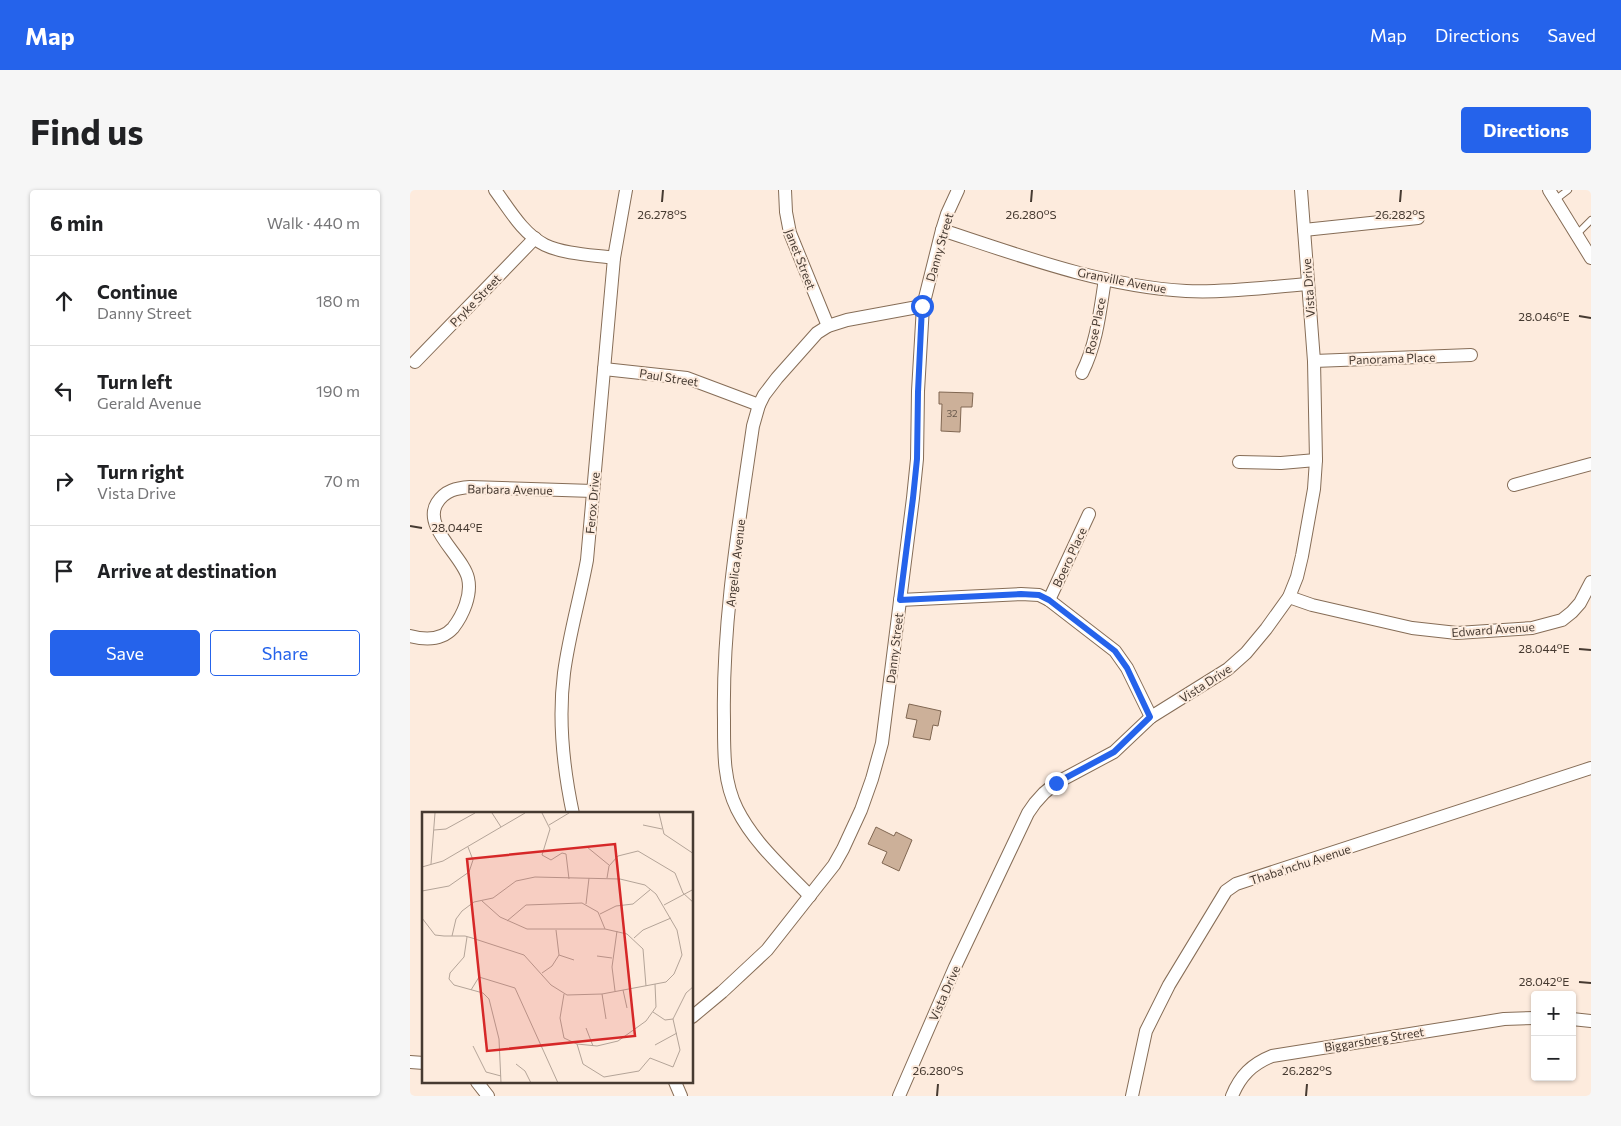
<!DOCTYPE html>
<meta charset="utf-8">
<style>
:root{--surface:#fff;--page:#f6f6f6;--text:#202124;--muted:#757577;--line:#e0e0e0;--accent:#2563eb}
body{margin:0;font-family:Commissioner,sans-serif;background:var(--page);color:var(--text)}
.controls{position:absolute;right:15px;bottom:15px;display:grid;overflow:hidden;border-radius:5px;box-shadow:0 1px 4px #0004}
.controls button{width:45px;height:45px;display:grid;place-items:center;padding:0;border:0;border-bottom:1px solid var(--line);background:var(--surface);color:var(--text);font:25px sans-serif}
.stop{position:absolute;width:15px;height:15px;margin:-11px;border:4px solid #2563eb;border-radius:50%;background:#fff}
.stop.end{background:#2563eb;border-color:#fff;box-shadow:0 1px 5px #0008}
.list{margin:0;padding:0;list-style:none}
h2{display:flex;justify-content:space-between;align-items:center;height:65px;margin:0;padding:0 20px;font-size:21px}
h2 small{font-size:16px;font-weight:400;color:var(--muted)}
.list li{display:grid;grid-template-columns:32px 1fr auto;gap:15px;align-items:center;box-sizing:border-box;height:90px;padding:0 20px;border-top:1px solid var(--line)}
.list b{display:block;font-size:19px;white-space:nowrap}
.list p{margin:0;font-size:16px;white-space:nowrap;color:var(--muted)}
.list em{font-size:16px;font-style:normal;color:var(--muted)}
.actions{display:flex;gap:10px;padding:15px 20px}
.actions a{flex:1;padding:11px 0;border:1px solid var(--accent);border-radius:5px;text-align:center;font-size:18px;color:var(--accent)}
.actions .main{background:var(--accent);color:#fff}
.icon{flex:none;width:28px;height:28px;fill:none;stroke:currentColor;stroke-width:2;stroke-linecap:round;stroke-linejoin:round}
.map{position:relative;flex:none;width:1181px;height:906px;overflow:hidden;border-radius:5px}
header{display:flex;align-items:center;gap:30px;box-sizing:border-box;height:70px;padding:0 25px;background:var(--accent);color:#fff}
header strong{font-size:24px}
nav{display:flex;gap:28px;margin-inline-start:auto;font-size:18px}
.intro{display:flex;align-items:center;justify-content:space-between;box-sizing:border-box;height:120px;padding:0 30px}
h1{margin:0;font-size:35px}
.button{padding:12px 22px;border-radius:5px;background:var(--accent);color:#fff;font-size:18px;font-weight:700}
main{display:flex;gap:30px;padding:0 30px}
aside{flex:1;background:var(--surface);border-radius:5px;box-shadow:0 1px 4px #0004}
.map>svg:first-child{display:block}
.building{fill:#ccb099;stroke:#806752}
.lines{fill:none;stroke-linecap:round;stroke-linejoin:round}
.service-casing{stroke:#866d57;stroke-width:8}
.minor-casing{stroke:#866d57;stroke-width:14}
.service{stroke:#fff;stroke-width:6}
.minor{stroke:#fff;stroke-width:12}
.route{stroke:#2563eb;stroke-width:6}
.ticks{fill:none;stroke:#463a31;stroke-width:2}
.labels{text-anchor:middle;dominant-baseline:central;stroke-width:4;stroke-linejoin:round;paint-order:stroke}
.number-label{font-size:10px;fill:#68584b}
.street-label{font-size:12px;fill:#463a31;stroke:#fdebdd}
.inset-road{fill:none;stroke:#b4a498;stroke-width:1}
.view{fill:#d62828;fill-opacity:0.15;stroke:#d62828;stroke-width:2.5}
.inset-edge{fill:none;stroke:#463a31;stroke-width:2.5}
.ticks-label{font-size:12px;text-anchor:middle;fill:#463a31;stroke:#fdebdd;stroke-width:4;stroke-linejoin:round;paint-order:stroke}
</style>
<header>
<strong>Map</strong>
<nav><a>Map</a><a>Directions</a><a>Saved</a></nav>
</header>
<div class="intro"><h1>Find us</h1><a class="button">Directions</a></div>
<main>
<aside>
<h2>6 min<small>Walk · 440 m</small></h2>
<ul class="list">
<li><svg class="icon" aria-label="ahead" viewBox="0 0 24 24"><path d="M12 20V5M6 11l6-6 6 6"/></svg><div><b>Continue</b><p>Danny Street</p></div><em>180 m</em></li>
<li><svg class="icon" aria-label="left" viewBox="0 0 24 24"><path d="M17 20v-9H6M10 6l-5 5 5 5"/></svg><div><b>Turn left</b><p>Gerald Avenue</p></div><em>190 m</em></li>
<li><svg class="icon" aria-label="right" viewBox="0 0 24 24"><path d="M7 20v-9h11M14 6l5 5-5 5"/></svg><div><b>Turn right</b><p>Vista Drive</p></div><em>70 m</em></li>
<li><svg class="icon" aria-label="arrive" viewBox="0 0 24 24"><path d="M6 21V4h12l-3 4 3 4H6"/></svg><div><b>Arrive at destination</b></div></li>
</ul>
<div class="actions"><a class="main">Save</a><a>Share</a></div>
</aside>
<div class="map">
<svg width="1181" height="906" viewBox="0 0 1181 906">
<rect width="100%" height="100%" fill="#fdebdd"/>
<g class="building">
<path d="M529,202L563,203L562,217H551L550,242L531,241L532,214H529Z"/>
<path d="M499,514L531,521L528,536L523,535L520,550L503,547L507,530L496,528Z"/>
<path d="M466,637L484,646L486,642L502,650L489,681L472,673L477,662L458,654Z"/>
</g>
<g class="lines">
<defs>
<g id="service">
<path d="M1145,10L1158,0"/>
<path d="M1166,45L1181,30"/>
</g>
<g id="minor">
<path d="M85,0C99,19 113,44 135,55C154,64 183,65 204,68"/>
<path d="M375,0L376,22L380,43L418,136"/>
<path d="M1139,0L1181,68"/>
<path d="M532,40C611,66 692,96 776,101C816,103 857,97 898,94"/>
<path d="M894,40L1008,28"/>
<path d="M904,171L1061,165"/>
<path d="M5,172L125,48"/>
<path d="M194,179L277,188L349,215"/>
<path d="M672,183C687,153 690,121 695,89"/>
<path d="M829,272L871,273L906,270"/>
<path d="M1104,295L1181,274"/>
<path d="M879,407L902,415L1002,438L1047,443L1122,438L1152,430L1162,422L1170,413L1181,392"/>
<path d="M490,410L611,404L629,405L639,410L705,461L717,478L741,527"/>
<path d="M639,410L679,324"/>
<path d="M0,446C15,450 32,450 43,438C53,425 62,405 58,388C53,366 12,337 27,313C35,300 47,298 60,297L183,301"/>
<path d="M163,624C153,577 148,530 154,483C159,445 170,408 177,370L204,68L216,0"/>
<path d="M400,706C374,679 344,653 327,619C313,591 314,560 314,530C312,432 329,333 343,236L349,215L354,205L367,188L407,143L418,136L437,130L513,116"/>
<path d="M282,827L312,802L357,760L424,675L433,659L451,620L462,589L472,553L503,308L507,269L508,201L513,116L532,40L537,24L548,0"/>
<path d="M1162,829L1181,831"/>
<path d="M0,872L14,873"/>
<path d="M67,892L78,906"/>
<path d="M265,892L271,906"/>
<path d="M489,906L545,777L609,642L618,623L625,613L634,603L646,593L704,562L741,527L818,479L836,463L856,439L879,407L887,387L892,366L904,299L906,270L904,171L891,0"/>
<path d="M722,906L736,841L759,795L816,701L826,694L1181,578"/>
<path d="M822,906C830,886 842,874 862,866L1094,829L1125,828"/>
</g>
</defs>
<use href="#service" class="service-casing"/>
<use href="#minor" class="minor-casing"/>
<use href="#service" class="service"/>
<use href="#minor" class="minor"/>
</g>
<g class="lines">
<path class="route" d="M512,116L508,202L507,269L503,308L490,410L611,404L629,405L639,410L705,461L717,478L740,527L704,562L646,593"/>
</g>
<path class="ticks" d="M252,12L253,0M621,12L622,0M990,12L991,0M1169,126L1181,128M0,336L12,338M1169,459L1181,460M1169,792L1181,793M527,906L528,894M896,906L897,894"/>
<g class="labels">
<g class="number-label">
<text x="542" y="223">32</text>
</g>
<g class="street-label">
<text transform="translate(529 57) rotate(-74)">Danny Street</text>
<text transform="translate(391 69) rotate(69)">Janet Street</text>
<text transform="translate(712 90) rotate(11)">Granville Avenue</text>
<text transform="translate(898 98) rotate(-94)">Vista Drive</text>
<text transform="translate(65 110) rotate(-46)">Pryke Street</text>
<text transform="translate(685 136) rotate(-78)">Rose Place</text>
<text transform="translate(982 168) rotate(-2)">Panorama Place</text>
<text transform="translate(259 187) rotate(9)">Paul Street</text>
<text transform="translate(100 299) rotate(1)">Barbara Avenue</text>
<text transform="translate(182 313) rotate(-85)">Ferox Drive</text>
<text transform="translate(659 367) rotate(-65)">Boero Place</text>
<text transform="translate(325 373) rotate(-83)">Angelica Avenue</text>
<text transform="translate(1083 439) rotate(-4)">Edward Avenue</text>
<text transform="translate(484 458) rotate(-83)">Danny Street</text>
<text transform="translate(795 493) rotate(-33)">Vista Drive</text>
<text transform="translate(890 674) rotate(-18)">Thaba'nchu Avenue</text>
<text transform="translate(534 803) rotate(-66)">Vista Drive</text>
<text transform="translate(964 849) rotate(-9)">Biggarsberg Street</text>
</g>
</g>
<g transform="translate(12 622)">
<rect width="271" height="271" fill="#fdebdd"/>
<path class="inset-road" d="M70,1L79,15M120,1L128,17L120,43L129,48L140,41L144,42L147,67M237,1L242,22L272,42M127,13L147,1M221,13L240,17M12,18L24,17L53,1M165,35L187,53M9,52L13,1M0,55L21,49L103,1M185,66L187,54L196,44L216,39L253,61L261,81L272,91M0,79L27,74L47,60L51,48L46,35M60,89L78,105L105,117H183L205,122L221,137L224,174M164,92L167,66M242,93L272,77M178,102L194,94L211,92L229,77M0,106L13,123L22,124H43L50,126L102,143L129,173L145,183L180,182L244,170L252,162L260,143L255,118L234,82L223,73L198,67L113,65L94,69L71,86L52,90L40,99L34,107L30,124M85,109L104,93L160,91L176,100L183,117M45,125L42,145L28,161L27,167L32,173L61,181L67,187L77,227L79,271M212,126L221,118L249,106M137,143L152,148M175,144L190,146M120,161L130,154L137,143L134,118M49,178L57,165L93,176L136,271M201,178L205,196M193,179L190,155L195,119M142,182L138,206L142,226L155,232L175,234L196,229L224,209L234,195L233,172M180,182L184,207M231,200L243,208L251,207L264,181L272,174M164,216L171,234M155,232L161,252L182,265L217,259L228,246L251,255L258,238L251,207M233,233L255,221M51,234L64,260L79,264M94,252L103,259L109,271"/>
<path class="view" d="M193,32L213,224L65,239L45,47Z"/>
<rect width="271" height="271" class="inset-edge"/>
</g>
<g class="ticks-label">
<text x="252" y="29">26.278°S</text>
<text x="621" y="29">26.280°S</text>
<text x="990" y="29">26.282°S</text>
<text x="1134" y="131">28.046°E</text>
<text x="47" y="342">28.044°E</text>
<text x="1134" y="463">28.044°E</text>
<text x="1134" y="796">28.042°E</text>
<text x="528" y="885">26.280°S</text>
<text x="897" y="885">26.282°S</text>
</g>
</svg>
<div class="controls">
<button>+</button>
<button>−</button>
</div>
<div class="stop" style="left:512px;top:116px"></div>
<div class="stop end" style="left:646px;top:593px"></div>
</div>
</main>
